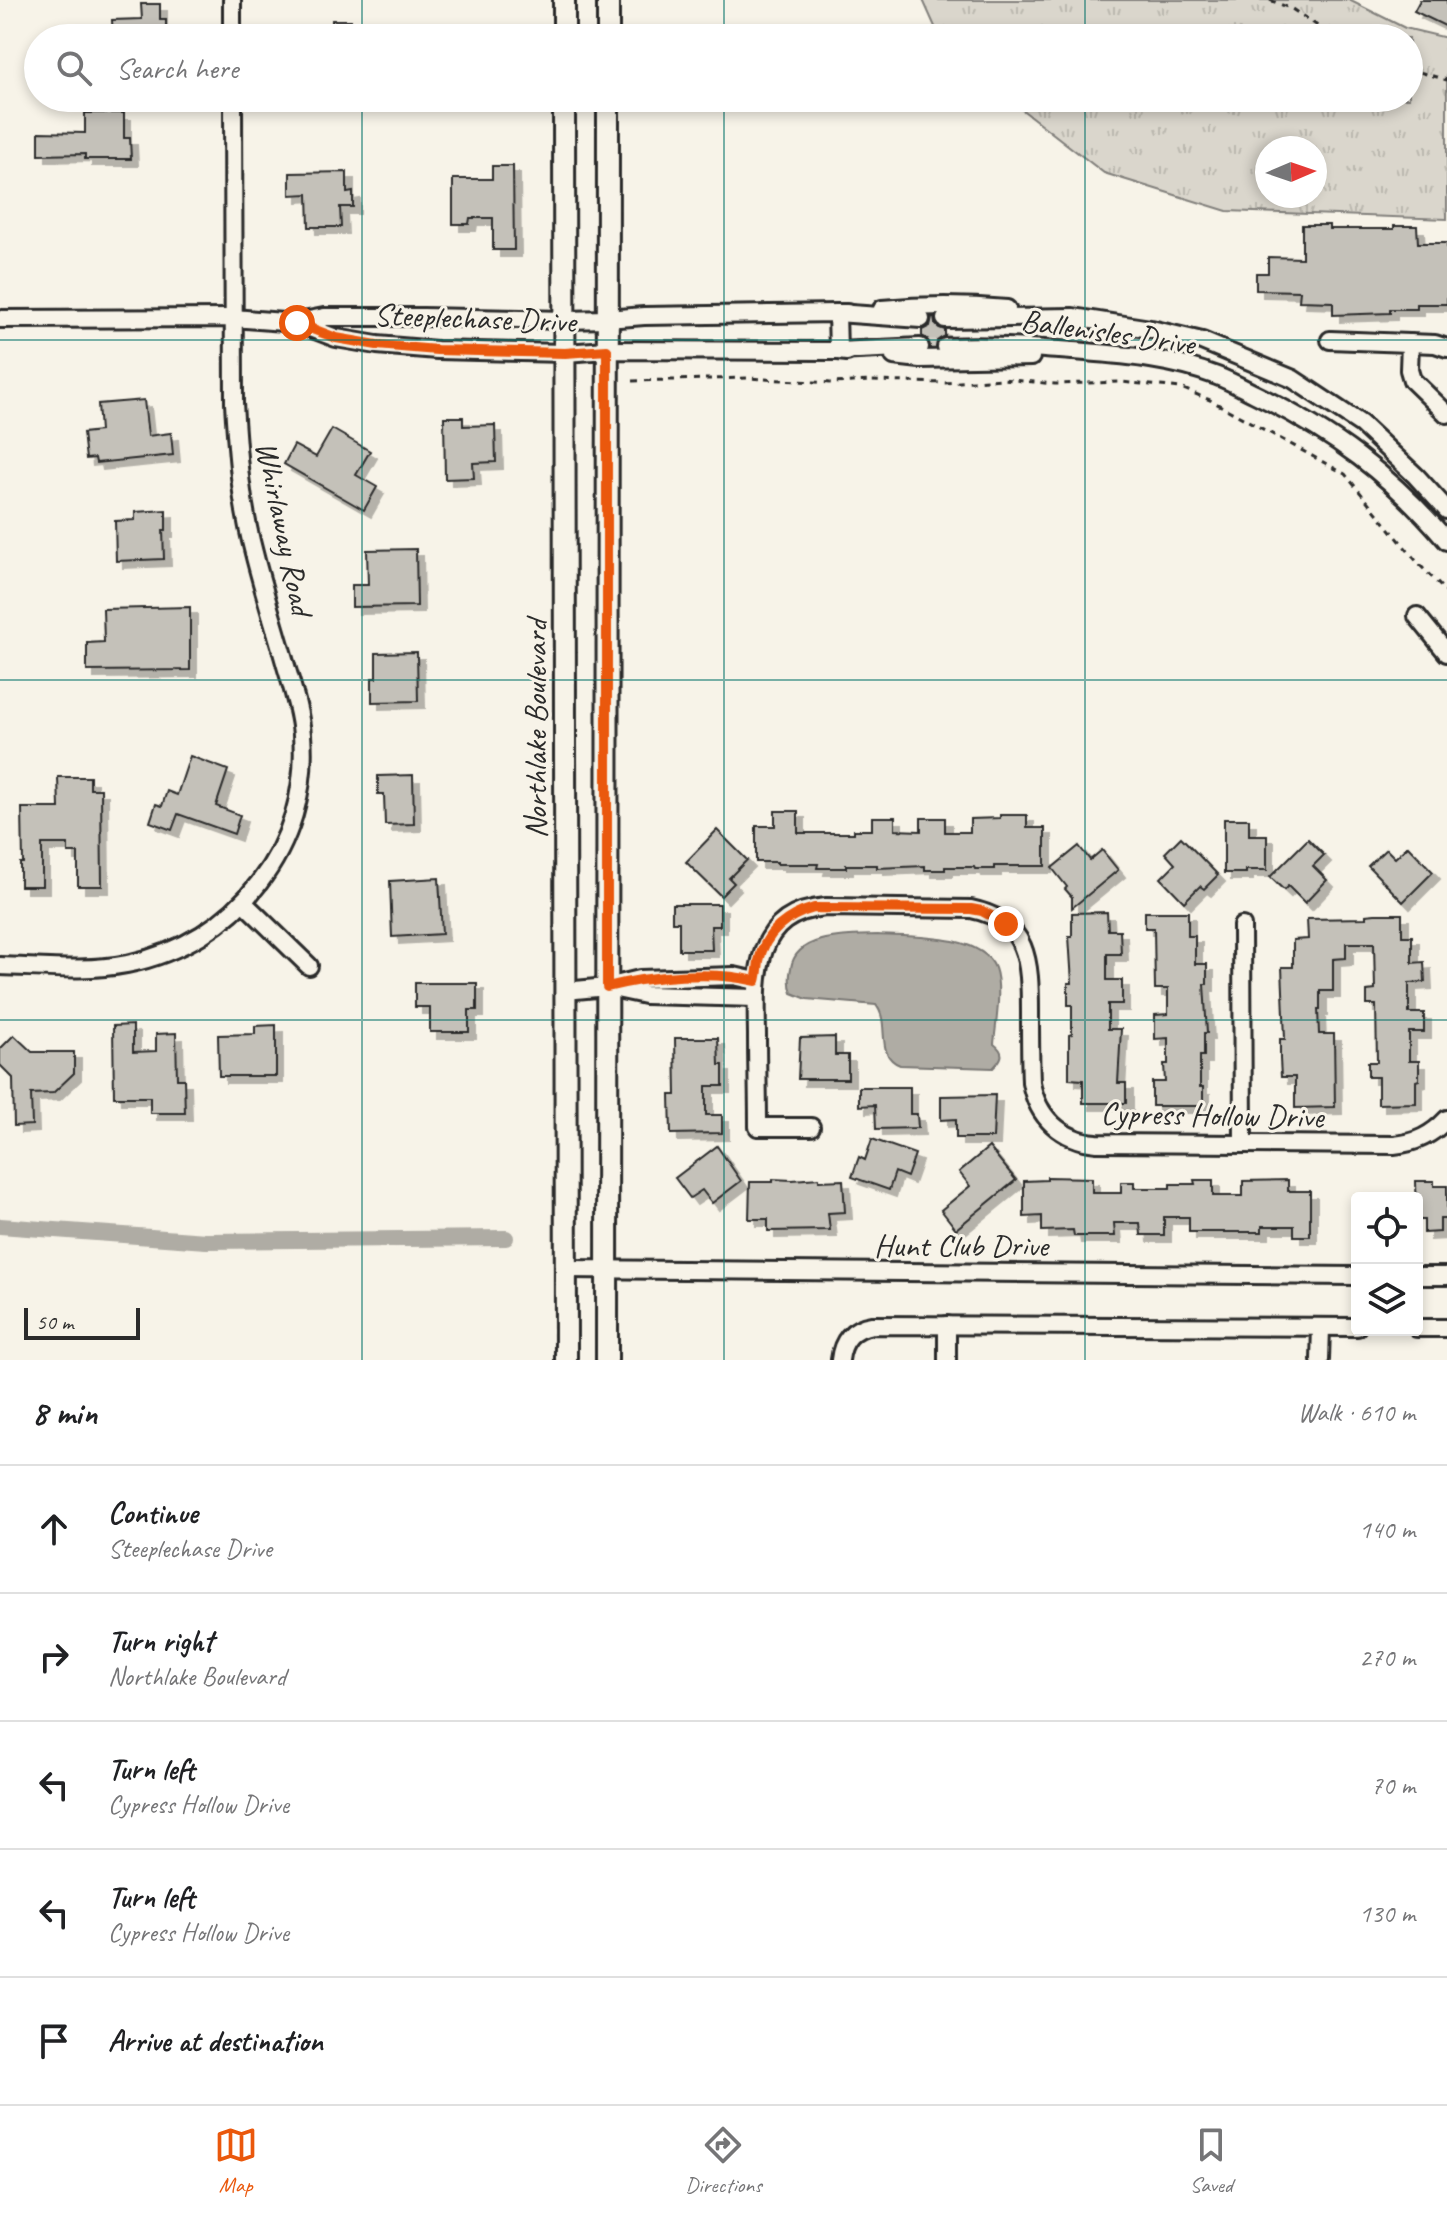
<!DOCTYPE html>
<meta charset="utf-8">
<style>
:root{--surface:#fff;--page:#f2f2f2;--text:#202124;--muted:#757577;--line:#e0e0e0;--accent:#ea580c}
body{margin:0;font-family:Caveat,sans-serif;background:var(--page);color:var(--text)}
.controls{position:absolute;right:24px;bottom:24px;display:grid;overflow:hidden;border-radius:8px;box-shadow:0 4px 12px #0003}
.controls button{width:72px;height:72px;display:grid;place-items:center;padding:0;border:0;border-bottom:2px solid var(--line);background:var(--surface);color:var(--text);font:40px sans-serif}
.compass{position:absolute;left:1255px;top:136px;width:72px;height:72px;border-radius:50%;background:var(--surface);box-shadow:0 4px 12px #0003;rotate:88deg}
.scale{position:absolute;left:24px;bottom:20px;width:116px;box-sizing:border-box;padding-left:8px;border:4px solid #2b2b2b;border-top:0;font-size:22px;line-height:28px;white-space:nowrap;color:#2b2b2b;-webkit-text-stroke:6px #f7f3e8;paint-order:stroke}
.stop{position:absolute;width:24px;height:24px;margin:-18px;border:6px solid #ea580c;border-radius:50%;background:#fff}
.stop.end{background:#ea580c;border-color:#fff;box-shadow:0 2px 8px #0008}
.list{margin:0;padding:0;list-style:none}
h2{display:flex;justify-content:space-between;align-items:center;height:104px;margin:0;padding:0 32px;font-size:34px}
h2 small{font-size:26px;font-weight:400;color:var(--muted)}
.list li{display:grid;grid-template-columns:52px 1fr auto;gap:24px;align-items:center;box-sizing:border-box;height:128px;padding:0 32px;border-top:2px solid var(--line)}
.list b{display:block;font-size:30px;white-space:nowrap}
.list p{margin:0;font-size:26px;white-space:nowrap;color:var(--muted)}
.list em{font-size:26px;font-style:normal;color:var(--muted)}
.icon{flex:none;width:44px;height:44px;fill:none;stroke:currentColor;stroke-width:2;stroke-linecap:round;stroke-linejoin:round}
.map{position:relative;flex:none;width:1447px;height:1360px;overflow:hidden}
.search{position:absolute;background:var(--surface);box-shadow:0 4px 12px #0003;left:24px;right:24px;top:24px;height:88px;display:flex;align-items:center;gap:20px;box-sizing:border-box;padding:0 28px;border-radius:44px;color:var(--muted);font-size:30px}
.sheet{height:744px;background:var(--surface)}
nav{display:flex;justify-content:space-around;align-items:center;box-sizing:border-box;height:112px;border-top:2px solid var(--line);background:var(--surface);font-size:22px;color:var(--muted)}
nav a{display:grid;justify-items:center;gap:4px}
nav .on{color:var(--accent)}
.map>svg:first-child{display:block}
.grass{fill:url(#grass-tufts);stroke:#82807c;stroke-width:2;fill-rule:evenodd}
.water{fill:#afaca4;stroke:#7a7874;stroke-width:2}
.lines{fill:none;stroke-linecap:round;stroke-linejoin:round}
.canal{stroke:#afaca4;stroke-width:16}
.building{fill:#c4c1b9;stroke:#2b2b2b;stroke-width:2;filter:url(#shadow)}
.minor-tunnel{stroke:#cecbc2;stroke-width:16;stroke-dasharray:16 8;stroke-linecap:butt}
.minor-casing{stroke:#2b2b2b;stroke-width:22}
.major-casing{stroke:#2b2b2b;stroke-width:26}
.path{stroke:#2b2b2b;stroke-width:3;stroke-dasharray:6 6;stroke-linecap:butt}
.minor{stroke:#f7f3e8;stroke-width:16}
.major{stroke:#f7f3e8;stroke-width:20}
.route{stroke:#ea580c;stroke-width:10}
.grid{fill:none;stroke:#0f766e;stroke-width:2;stroke-opacity:0.55}
.labels{text-anchor:middle;dominant-baseline:central;stroke-width:6;stroke-linejoin:round;paint-order:stroke}
.street-label{font-size:32px;fill:#2b2b2b;stroke:#f7f3e8}
</style>
<div class="map">
<svg width="1447" height="1360" viewBox="0 0 1447 1360">
<defs>
<pattern id="grass-tufts" width="24" height="20" patternUnits="userSpaceOnUse" patternTransform="scale(2)"><rect width="24" height="20" fill="#dad6cc"/><path d="M3 7l-1-3M5 7V3M7 7l1-3M15 17l-1-3M17 17v-4M19 17l1-3" fill="none" stroke="#bbb8af"/></pattern>
<filter id="shadow"><feDropShadow dx="7" dy="7" stdDeviation="0" flood-color="#0004"/></filter>
</defs>
<rect width="100%" height="100%" fill="#f7f3e8"/>
<filter id="ink" filterUnits="userSpaceOnUse"><feTurbulence type="fractalNoise" baseFrequency=".0125" numOctaves="2"/><feDisplacementMap in="SourceGraphic" scale="16" xChannelSelector="R" yChannelSelector="G"/><feConvolveMatrix kernelMatrix="1 2 1 2 8 2 1 2 1" color-interpolation-filters="sRGB"/></filter>
<g filter="url(#ink)">
<path class="grass" d="M923,0H1349L1405,28L1447,38V219L1227,211L1104,173L1007,98H1409V38H940ZM1267,148H1315V196H1267Z"/>
<path class="water" d="M878,935C909,937 981,933 995,968C1002,988 996,1022 994,1044C1006,1053 1002,1059 993,1068L900,1065C874,1055 891,1023 876,1005L807,999L792,993C789,985 789,977 791,968C796,933 851,936 878,935Z"/>
<g class="lines">
<path class="canal" d="M0,1226L206,1241L506,1238"/>
</g>
<g class="building">
<path d="M1420,0H1447V27L1414,11Z"/>
<path d="M141,4H160V20H166V38H113L112,20L142,19Z"/>
<rect x="332" y="20" width="19" height="18"/>
<path d="M85,113H124V138H130L131,159H85V154L39,155V132L85,133Z"/>
<path d="M492,166H513L514,250H493V218H470L469,224H453V179H492Z"/>
<path d="M347,172V193L353,192V207H340L341,227H309L308,194L290,195V173Z"/>
<path d="M1302,225H1329V229H1394V226H1417L1418,243H1447V304H1417V309H1390V313L1333,315V302L1299,301L1300,291L1256,290V273H1268V257L1302,258Z"/>
<path d="M932,317H934L935,324L939,328L945,330V336L937,341L935,348H931L929,340L922,336V330L930,326Z"/>
<path d="M144,400L148,436L171,433L173,455L96,463L95,458L86,459L83,433L100,431L98,404Z"/>
<path d="M444,417H463V426L495,425L496,462L473,463L474,478L445,479Z"/>
<path d="M332,429L370,451L356,475L377,487L364,510L284,464L294,445L316,457Z"/>
<path d="M166,510V530H163L164,559L116,561L115,521L135,520V512Z"/>
<path d="M416,549L417,606L352,607V585H368L367,550Z"/>
<path d="M190,607V670L87,671V643L104,642L103,609Z"/>
<path d="M417,652L418,701L372,702V678H376V653Z"/>
<path d="M190,756L228,770L216,806L240,815L234,834L178,814L172,830L150,822L156,804L162,806L167,791L177,795Z"/>
<path d="M413,775L414,824L385,825L384,794H378V776Z"/>
<path d="M58,777H90V789H101L102,886H78V853H68V844H42V886H20V863H23L22,808H59Z"/>
<path d="M775,811H798V833H854V830H872V817H895V830L921,831V818H945V832H970V819L1000,818V815H1027V828H1045V866H994V869H975L974,867H945V870H925V866L877,868V865H846V868H817L818,864H777V862H756V826H775Z"/>
<path d="M1224,819H1249V835H1267V870H1246V873H1224Z"/>
<path d="M717,830L747,860L729,878L734,883L721,896L686,862Z"/>
<path d="M1181,837L1218,875L1204,889L1200,886L1184,902L1161,878L1175,864L1165,853Z"/>
<path d="M1308,839L1324,855L1313,866L1327,880L1305,903L1288,886L1284,890L1270,877Z"/>
<path d="M1079,846L1090,860L1102,850L1118,870L1072,908V897L1065,889L1067,887L1052,868Z"/>
<path d="M1408,846L1433,872L1403,902L1368,866L1386,849L1395,858Z"/>
<path d="M439,878L442,934L392,937L390,881Z"/>
<path d="M672,904H720V926H711L712,950H679V922H672Z"/>
<path d="M1107,912L1108,930H1120L1121,954H1107V980H1122V1004H1108V1029H1121L1118,1083H1126V1103H1083V1080L1069,1079V1035L1072,1034V1005H1068V983H1072L1069,936H1072V913Z"/>
<path d="M1145,912H1188V936H1195V964H1207V984H1204L1207,1033H1204V1056H1200V1087H1203V1106H1152V1082H1165L1164,1064H1168V1038L1155,1039V1015L1168,1014V989H1155L1154,928H1145Z"/>
<path d="M1375,914H1402V936H1412V963L1424,962L1425,982L1409,983V1013H1424V1032H1409V1061H1419V1080L1416,1081V1103L1378,1104V1077H1368V1062H1377L1376,1005H1367V991L1375,990L1374,943H1346V958L1333,959V991H1320V1009H1318L1319,1034H1334L1335,1107L1295,1108V1077H1281L1280,1059V1039H1285L1282,967H1293V940L1308,939L1307,919L1366,918V915Z"/>
<path d="M415,983H477V1010H469V1032H430V1007H415Z"/>
<path d="M133,1025V1052L156,1051V1034L176,1033L177,1079H184L185,1113H150V1097H114L113,1026Z"/>
<path d="M276,1025V1076H219L218,1035L255,1034V1026Z"/>
<path d="M14,1035L32,1052H74V1073L53,1093L31,1094L32,1125L14,1126L13,1078L0,1065V1049Z"/>
<path d="M835,1037V1055H848V1079H798L800,1038Z"/>
<path d="M675,1038H718L719,1065H723V1086H706V1115H722V1133L671,1134L670,1095H676Z"/>
<path d="M859,1087H910V1114H917L918,1128L876,1129L875,1105L859,1106Z"/>
<path d="M995,1095L993,1138H956V1119L941,1120V1096Z"/>
<path d="M872,1139L915,1154L907,1177L895,1172L889,1190L852,1177L859,1157L865,1160Z"/>
<path d="M717,1146L741,1181L712,1203L702,1190L690,1198L675,1178Z"/>
<path d="M989,1147L1016,1180L956,1229L941,1210L970,1186L959,1172Z"/>
<path d="M1047,1177L1092,1178V1193H1121V1182H1134V1188H1170V1184H1195L1194,1180H1213V1196H1243V1181L1288,1180V1191H1310V1236H1294V1226H1262V1232H1189V1217H1164V1235H1141L1140,1223H1114L1115,1236H1074L1073,1230L1042,1231V1216L1024,1217V1181L1047,1180Z"/>
<path d="M819,1178V1181L843,1180L845,1212L828,1213L830,1230L768,1231V1219H749L750,1182H773V1179L792,1180Z"/>
<path d="M1416,1181H1434V1186H1447V1219H1440V1232L1424,1233V1220H1417Z"/>
</g>
<g class="lines">
<path class="minor-tunnel" d="M920,347H946"/>
<defs>
<g id="minor">
<path d="M232,0V38"/>
<path d="M882,309C923,305 966,305 1007,309"/>
<path d="M847,313H837L838,351L847,352"/>
<path d="M0,319L233,318L297,323L336,338L377,345L437,350L565,353L607,350L838,351L920,347"/>
<path d="M945,319L1073,317L1151,329L1202,341L1293,379L1361,424L1416,476L1447,510"/>
<path d="M298,322L324,317H423L565,320L607,319L644,316L837,313L921,319"/>
<path d="M1330,340L1435,344L1447,348"/>
<path d="M1410,343L1409,370L1412,380L1447,414"/>
<path d="M946,347C989,345 1030,348 1073,351C1121,355 1171,358 1217,376C1230,381 1243,388 1255,394C1333,432 1391,475 1447,541"/>
<path d="M894,356L920,359L1031,357"/>
<path d="M1417,616L1447,653"/>
<path d="M243,902L309,966"/>
<path d="M1242,926L1243,1144"/>
<path d="M0,966C42,967 86,972 127,964C236,942 311,847 302,735C300,709 291,684 284,659C274,624 263,589 254,553C241,504 237,454 234,403L233,98"/>
<path d="M612,988L645,995L756,998"/>
<path d="M565,991L607,987L640,979L734,976L756,981"/>
<path d="M811,1127H758C758,1096 757,1065 757,1034C756,978 752,913 826,907L971,909C1029,921 1030,962 1030,1012C1030,1035 1030,1058 1031,1082C1037,1117 1061,1140 1097,1143L1394,1145C1416,1143 1432,1135 1447,1119"/>
<path d="M565,1269L1357,1276"/>
<path d="M1417,1276H1447"/>
<path d="M1417,1328H1447"/>
<path d="M840,1360C842,1341 852,1328 872,1325L1357,1327"/>
<path d="M947,1360V1325"/>
<path d="M1320,1360L1321,1327"/>
</g>
<g id="major">
<path d="M564,0V38"/>
<path d="M608,38V0"/>
<path d="M564,98L566,1360"/>
<path d="M607,1360L608,98"/>
</g>
</defs>
<use href="#minor" class="minor-casing"/>
<use href="#major" class="major-casing"/>
<g class="path">
<path d="M1270,0L1292,9L1336,38"/>
<path d="M1409,69L1447,80"/>
<path d="M633,381L747,378L832,383L872,381L945,383L1002,379L1055,384L1121,382L1181,388L1210,400L1345,474L1418,563L1447,593"/>
</g>
<use href="#minor" class="minor"/>
<use href="#major" class="major"/>
</g>
</g>
<g class="lines" filter="url(#ink)">
<path class="route" d="M297,323L336,338L377,345L437,350L565,353L607,350V987C650,976 713,970 756,981C758,974 758,968 759,961C765,932 788,915 814,908L971,909L982,911L1006,924"/>
</g>
<path class="grid" d="M362,0V38M724,0V38M1085,0V38M362,98V1360M724,98V1360M1085,98V1360M0,340H1447M0,680H1447M0,1020H1447"/>
<g class="labels">
<g class="street-label">
<text transform="translate(475 318) rotate(2)">Steeplechase Drive</text>
<text transform="translate(1108 332) rotate(8)">Ballenisles Drive</text>
<text transform="translate(284 528) rotate(78)">Whirlaway Road</text>
<text transform="translate(535 729) rotate(-90)">Northlake Boulevard</text>
<text transform="translate(1212 1115) rotate(1)">Cypress Hollow Drive</text>
<text x="961" y="1245">Hunt Club Drive</text>
</g>
</g>
</svg>
<div class="controls">
<button><svg class="icon" aria-label="locate" viewBox="0 0 24 24"><circle cx="12" cy="12" r="6"/><path d="M12 2v4M12 18v4M2 12h4M18 12h4"/></svg></button>
<button><svg class="icon" aria-label="layers" viewBox="0 0 24 24"><path d="M12 4l9 5-9 5-9-5zM3 14l9 5 9-5"/></svg></button>
</div>
<svg class="compass" viewBox="-18 -18 36 36"><path d="M0-13l5 13h-10z" fill="#e53935"/><path d="M0 13l5-13h-10z" fill="#757577"/></svg>
<div class="scale">50 m</div>
<div class="stop" style="left:297px;top:323px"></div>
<div class="stop end" style="left:1006px;top:924px"></div>
<div class="search"><svg class="icon" aria-label="search" viewBox="0 0 24 24"><circle cx="10" cy="10" r="6"/><path d="M15 15l6 6"/></svg>Search here</div>
</div>
<section class="sheet">
<h2>8 min<small>Walk · 610 m</small></h2>
<ul class="list">
<li><svg class="icon" aria-label="ahead" viewBox="0 0 24 24"><path d="M12 20V5M6 11l6-6 6 6"/></svg><div><b>Continue</b><p>Steeplechase Drive</p></div><em>140 m</em></li>
<li><svg class="icon" aria-label="right" viewBox="0 0 24 24"><path d="M7 20v-9h11M14 6l5 5-5 5"/></svg><div><b>Turn right</b><p>Northlake Boulevard</p></div><em>270 m</em></li>
<li><svg class="icon" aria-label="left" viewBox="0 0 24 24"><path d="M17 20v-9H6M10 6l-5 5 5 5"/></svg><div><b>Turn left</b><p>Cypress Hollow Drive</p></div><em>70 m</em></li>
<li><svg class="icon" aria-label="left" viewBox="0 0 24 24"><path d="M17 20v-9H6M10 6l-5 5 5 5"/></svg><div><b>Turn left</b><p>Cypress Hollow Drive</p></div><em>130 m</em></li>
<li><svg class="icon" aria-label="arrive" viewBox="0 0 24 24"><path d="M6 21V4h12l-3 4 3 4H6"/></svg><div><b>Arrive at destination</b></div></li>
</ul>
</section>
<nav>
<a class="on"><svg class="icon" aria-label="map" viewBox="0 0 24 24"><path d="M3 6l6-2 6 2 6-2v14l-6 2-6-2-6 2zM9 4v14M15 6v14"/></svg>Map</a>
<a><svg class="icon" aria-label="directions" viewBox="0 0 24 24"><path d="M12 3l9 9-9 9-9-9zM9 14v-3h6M13 9l2 2-2 2"/></svg>Directions</a>
<a><svg class="icon" aria-label="saved" viewBox="0 0 24 24"><path d="M7 4h10v16l-5-4-5 4z"/></svg>Saved</a>
</nav>
